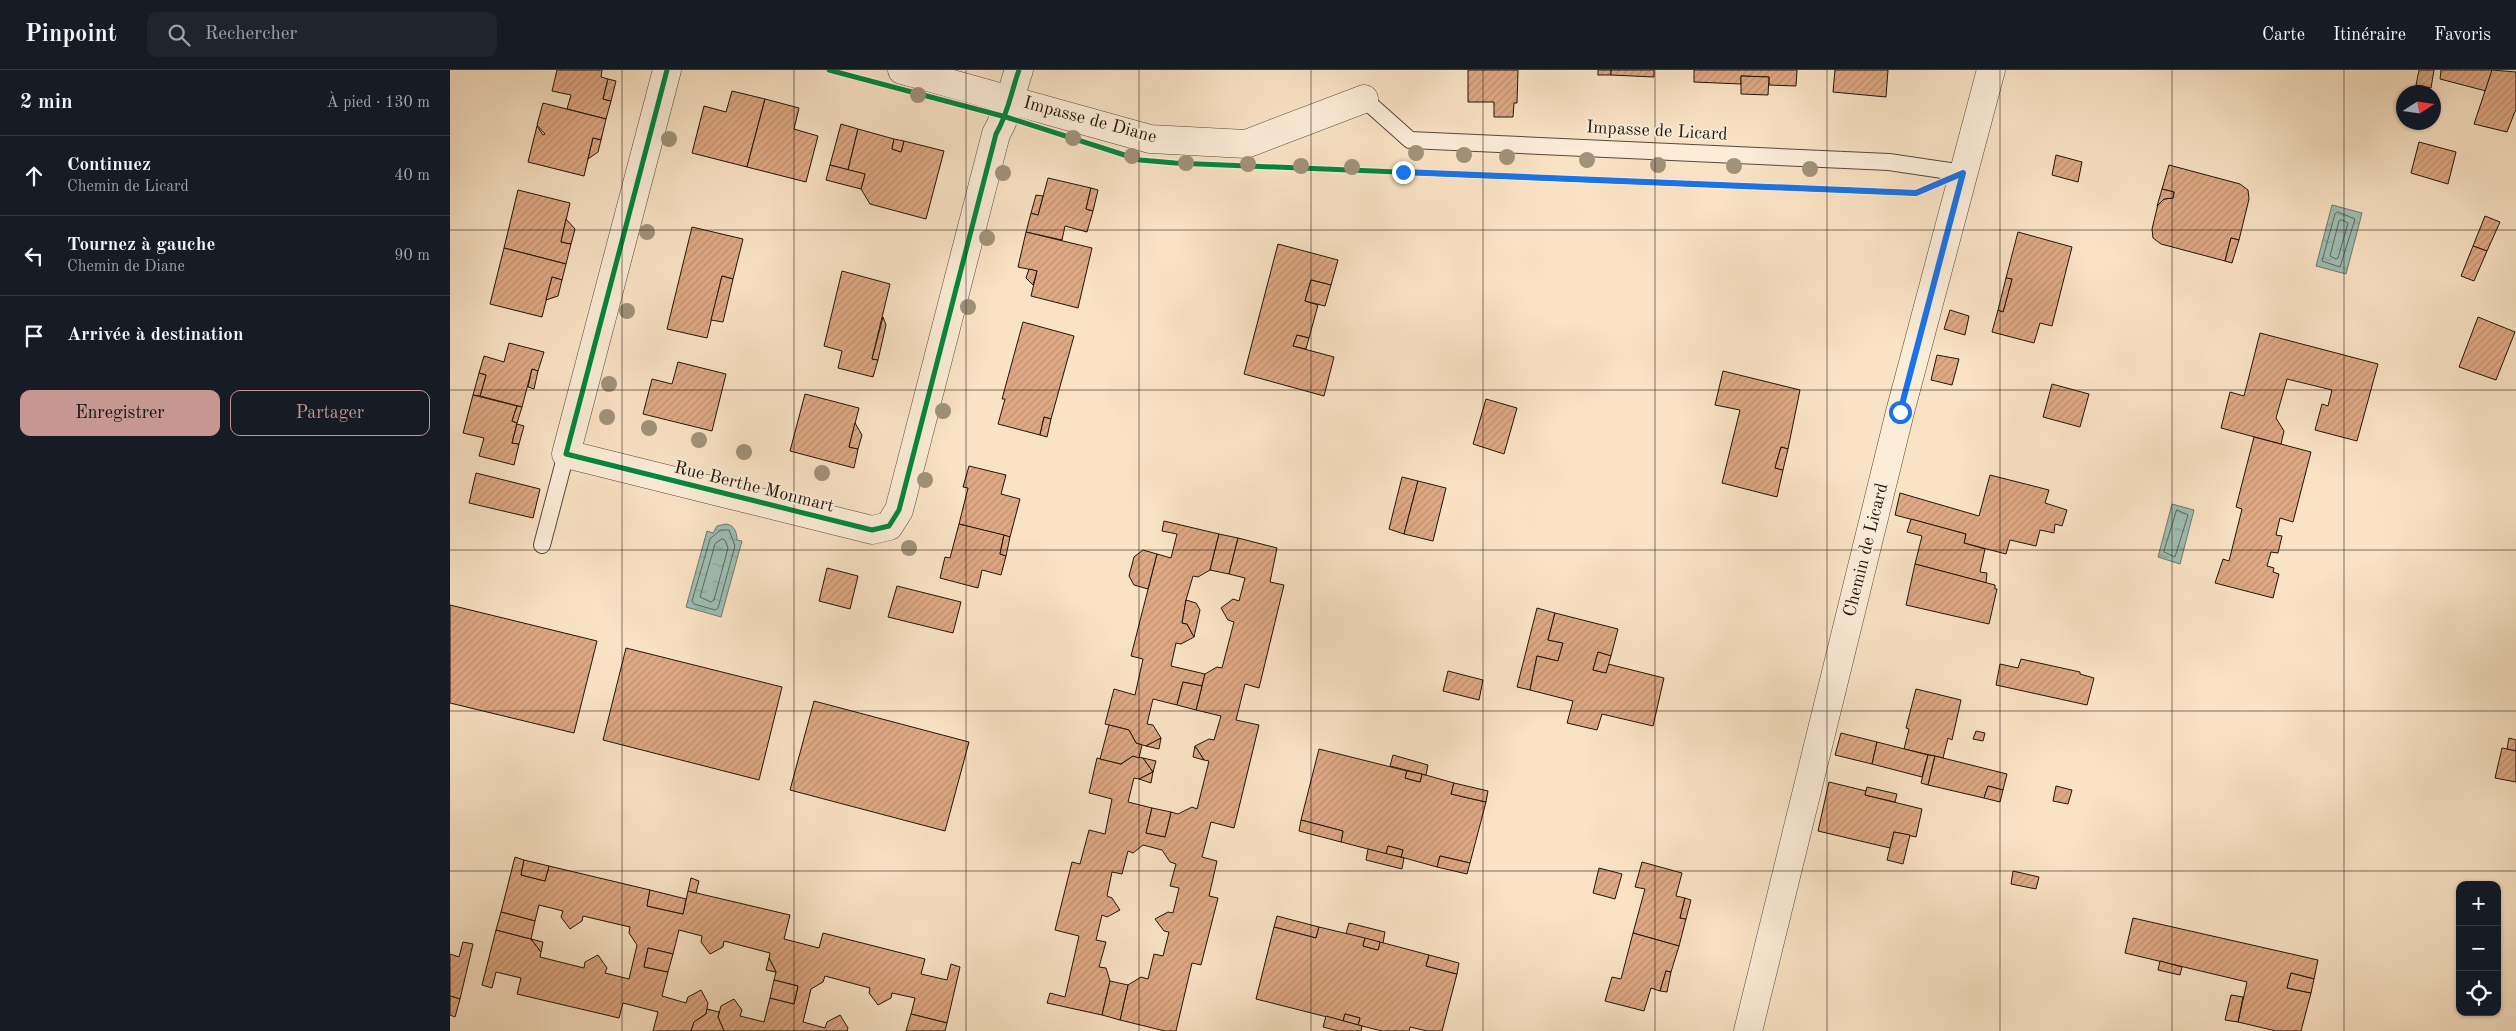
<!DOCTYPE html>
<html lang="fr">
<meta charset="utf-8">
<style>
:root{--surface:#171b24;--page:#20242c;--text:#f1f3f6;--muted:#9ea1a6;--line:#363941;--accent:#c59692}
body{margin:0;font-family:"Old Standard TT",serif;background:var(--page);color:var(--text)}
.controls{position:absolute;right:15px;bottom:15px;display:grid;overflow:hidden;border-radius:10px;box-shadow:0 1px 4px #0004}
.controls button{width:45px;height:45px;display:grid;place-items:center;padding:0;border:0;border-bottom:1px solid var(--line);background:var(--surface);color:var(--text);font:25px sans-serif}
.compass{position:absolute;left:1946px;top:15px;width:45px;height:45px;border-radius:50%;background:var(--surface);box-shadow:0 1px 4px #0004;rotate:78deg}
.stop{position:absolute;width:15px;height:15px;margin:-11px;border:4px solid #1a73e8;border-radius:50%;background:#fff}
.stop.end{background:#1a73e8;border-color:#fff;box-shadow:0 1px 5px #0008}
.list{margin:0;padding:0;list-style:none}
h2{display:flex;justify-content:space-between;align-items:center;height:65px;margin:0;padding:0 20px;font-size:21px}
h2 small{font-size:16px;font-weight:400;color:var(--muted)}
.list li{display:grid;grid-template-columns:32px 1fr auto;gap:15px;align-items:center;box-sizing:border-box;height:80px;padding:0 20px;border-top:1px solid var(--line)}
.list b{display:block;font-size:19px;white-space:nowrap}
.list p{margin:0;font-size:16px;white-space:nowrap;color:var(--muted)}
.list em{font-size:16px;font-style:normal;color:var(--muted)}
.actions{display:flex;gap:10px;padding:15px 20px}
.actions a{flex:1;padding:11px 0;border:1px solid var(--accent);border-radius:10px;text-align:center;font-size:18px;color:var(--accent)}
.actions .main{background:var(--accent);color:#111}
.icon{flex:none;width:28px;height:28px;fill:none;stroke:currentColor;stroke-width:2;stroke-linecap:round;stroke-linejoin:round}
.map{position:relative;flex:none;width:2066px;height:961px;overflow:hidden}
header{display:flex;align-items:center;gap:30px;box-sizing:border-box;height:70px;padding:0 25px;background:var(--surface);border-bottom:1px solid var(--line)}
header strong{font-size:24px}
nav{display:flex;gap:28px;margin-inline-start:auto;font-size:18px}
.search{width:350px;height:45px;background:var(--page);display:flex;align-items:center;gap:12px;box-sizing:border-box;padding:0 18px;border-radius:10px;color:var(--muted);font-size:19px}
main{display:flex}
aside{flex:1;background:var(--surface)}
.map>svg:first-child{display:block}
.water{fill:url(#water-ripples);stroke:#6b7a70}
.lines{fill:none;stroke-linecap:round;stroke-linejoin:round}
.shore{stroke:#5e6960;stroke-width:1}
.building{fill:url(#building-hatch);stroke:#1f140c}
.lane-casing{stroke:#56483a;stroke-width:18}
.street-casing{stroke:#56483a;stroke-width:29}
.lane{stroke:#fcedd9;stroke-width:16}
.street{stroke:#fcedd9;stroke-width:28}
.cycleway-casing{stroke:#fcedd9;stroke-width:8}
.cycleway{stroke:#00873e;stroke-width:5}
.tree{fill:#a0937a}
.route{stroke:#1a73e8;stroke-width:6}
.grid{fill:none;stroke:#1f140c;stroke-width:1;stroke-opacity:0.55}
.labels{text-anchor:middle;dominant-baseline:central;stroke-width:4;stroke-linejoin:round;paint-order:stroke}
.street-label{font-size:18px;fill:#1f140c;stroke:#fcedd9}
</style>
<header>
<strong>Pinpoint</strong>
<div class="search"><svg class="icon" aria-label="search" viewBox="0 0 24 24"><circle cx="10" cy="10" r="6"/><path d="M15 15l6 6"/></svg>Rechercher</div>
<nav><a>Carte</a><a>Itinéraire</a><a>Favoris</a></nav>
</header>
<main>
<aside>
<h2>2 min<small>À pied · 130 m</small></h2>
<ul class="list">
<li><svg class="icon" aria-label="ahead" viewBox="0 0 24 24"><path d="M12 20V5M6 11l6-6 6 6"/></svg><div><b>Continuez</b><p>Chemin de Licard</p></div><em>40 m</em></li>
<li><svg class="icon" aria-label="left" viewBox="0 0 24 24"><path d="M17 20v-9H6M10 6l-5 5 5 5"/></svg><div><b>Tournez à gauche</b><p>Chemin de Diane</p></div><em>90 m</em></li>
<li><svg class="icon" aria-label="arrive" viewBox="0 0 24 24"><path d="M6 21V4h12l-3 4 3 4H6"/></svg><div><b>Arrivée à destination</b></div></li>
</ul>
<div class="actions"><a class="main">Enregistrer</a><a>Partager</a></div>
</aside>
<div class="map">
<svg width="2066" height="961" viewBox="0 0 2066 961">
<defs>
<pattern id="water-ripples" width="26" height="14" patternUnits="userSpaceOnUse" patternTransform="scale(1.25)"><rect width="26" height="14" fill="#9ebeb3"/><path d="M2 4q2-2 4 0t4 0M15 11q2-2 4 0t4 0" fill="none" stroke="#88a299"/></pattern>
<pattern id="building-hatch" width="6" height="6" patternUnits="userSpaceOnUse" patternTransform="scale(1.25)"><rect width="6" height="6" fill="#dfa985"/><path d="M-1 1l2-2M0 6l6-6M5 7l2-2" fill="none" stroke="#bf9172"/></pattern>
</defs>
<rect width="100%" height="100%" fill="#fae3c5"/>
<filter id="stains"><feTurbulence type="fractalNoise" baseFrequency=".004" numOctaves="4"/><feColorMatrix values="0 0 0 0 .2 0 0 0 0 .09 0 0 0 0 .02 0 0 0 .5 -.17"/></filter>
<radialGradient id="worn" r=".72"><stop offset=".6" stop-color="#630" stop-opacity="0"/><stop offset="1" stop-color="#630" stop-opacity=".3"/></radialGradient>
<g class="water">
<path d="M1882,135L1912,143L1896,204L1866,196Z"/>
<path d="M1722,434L1744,440L1730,494L1708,487Z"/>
<path d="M276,454C284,455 287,462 287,470L292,471L271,547L236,537L257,461L263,463L267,456Z"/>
</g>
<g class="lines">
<g class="shore">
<path d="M1888,142L1905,149L1890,197L1872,191L1885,144Z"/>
<path d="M1892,150L1898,153L1888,188L1886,189L1880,186L1889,151Z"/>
<path d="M1727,440L1738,445L1725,487L1714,482Z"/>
<path d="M271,460H279L285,476L268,538L265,540L244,534L242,531L260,469Z"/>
<path d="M272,469L275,470L278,478L264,530L261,532L250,527L265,474Z"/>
</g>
</g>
<g class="building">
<path d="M107,0H152L151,7L158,9L153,29L161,31L156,49L117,39L121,25L102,21Z"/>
<path d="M1018,0H1068L1067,33H1064L1063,47H1044V32H1018Z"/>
<rect x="1148" y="0" width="13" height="5"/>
<path d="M1161,0H1204V7L1161,5Z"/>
<path d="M1244,0H1347L1346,16L1319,15V7L1291,6V14L1244,12Z"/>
<path d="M1385,0H1438L1436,27L1383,22Z"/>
<path d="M1969,0H1984L1981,18L1966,15Z"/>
<path d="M1991,0H2042L2036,21L1990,9Z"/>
<path d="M2042,0L2066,2V39L2057,62L2024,54Z"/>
<path d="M1291,6L1319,7L1318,25L1291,24Z"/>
<path d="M158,9L166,11L161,31L153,29Z"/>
<path d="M282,21L315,29L297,97L242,83L254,36L276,42Z"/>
<path d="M315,29L349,38L344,59L368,66L356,112L297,97Z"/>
<path d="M93,33L156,49L151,70L143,68L134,106L78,92L87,56L93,65L95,64L87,55Z"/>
<path d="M391,54L408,59L398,100L380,95Z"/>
<path d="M408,59L444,69L442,79L451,82L454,71L494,81L476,149L420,134L411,119L415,104L398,100Z"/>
<path d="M143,68L151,70L148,82L138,89Z"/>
<path d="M444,69L454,71L451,82L442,79Z"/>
<path d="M1969,72L2006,82L1998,114L1961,103Z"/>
<path d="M1606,85L1632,92L1628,112L1602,105Z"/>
<path d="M380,95L415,104L411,119L376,110Z"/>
<path d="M1719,95L1790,114L1798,120L1799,129L1789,170L1781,168L1775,191L1711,174L1703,168L1702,159L1708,134L1714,129L1723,128L1724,122L1712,119Z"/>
<path d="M598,108L641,118L636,139L643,141L637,162L615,156L612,170L576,162L581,143L588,145Z"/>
<path d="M641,118L648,120L643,141L636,139Z"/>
<path d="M1712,119L1724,122L1723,128L1714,129L1707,136Z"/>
<path d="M68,120L120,133L111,172L121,174L116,194L54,178Z"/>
<path d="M586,125L593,126L588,145L581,143Z"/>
<path d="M2035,146L2050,152L2037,181L2023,176Z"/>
<path d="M116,149L125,159L121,174L111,172Z"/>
<path d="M242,157L293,169L283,209L272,206L257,268L217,259Z"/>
<path d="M576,162L642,178L628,238L581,226L587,201L568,197Z"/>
<path d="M1568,162L1622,177L1602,256L1590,253L1584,273L1542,262L1548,240L1553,242L1562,209L1556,208Z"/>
<path d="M1781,168L1789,170L1782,193L1775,191Z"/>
<path d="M828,174L888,190L881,215L861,210L855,231L868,235L859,268L847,265L843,276L884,287L874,326L794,304Z"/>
<path d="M2023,176L2037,181L2024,211L2011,206Z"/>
<path d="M54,178L116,194L112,210L102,207L92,247L40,234Z"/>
<path d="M579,199L587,201L583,215L576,208Z"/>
<path d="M392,201L440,214L422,289L428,290L423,307L388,298L392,281L374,276Z"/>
<path d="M272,206L283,209L273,252L261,250Z"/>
<path d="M102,207L112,210L108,226L96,230Z"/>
<path d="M1556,208L1562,209L1553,242L1548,240Z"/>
<path d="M861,210L881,215L875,236L855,231Z"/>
<path d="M1500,240L1519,246L1515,265L1494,259Z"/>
<path d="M433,247L436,255L428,290L422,289Z"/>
<path d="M2028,247L2065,262L2046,310L2009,297Z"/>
<path d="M573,252L624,266L601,349L594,347L590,365L548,354L555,329H552Z"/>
<path d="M1810,263L1928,294L1907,371L1865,360L1872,334L1878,336L1882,320L1837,309L1826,348L1834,361L1831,374L1771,358L1780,322L1794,326Z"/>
<path d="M847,265L859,268L856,279L843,276Z"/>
<path d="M59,273L94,282L88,301L82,299L72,337L30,326L36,305L29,303L34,286L54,292Z"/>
<path d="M1487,285L1509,289L1502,315L1481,310Z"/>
<path d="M228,292L276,304L262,361L193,344L202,309L222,314Z"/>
<path d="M82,299L88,301L84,319L78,317Z"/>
<path d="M1273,301L1350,320L1338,379L1331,377L1325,398L1333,400L1327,427L1272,413L1290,340L1265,335Z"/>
<path d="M29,303L36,305L30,326L23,325Z"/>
<path d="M1602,314L1639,324L1630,357L1593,347Z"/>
<path d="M355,324L409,338L399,377L408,379L404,398L340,381Z"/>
<path d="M23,325L67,336L62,351L67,353L62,373L69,374L64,395L29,386L34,368L13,363Z"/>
<path d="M1036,329L1067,338L1054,384L1023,374Z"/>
<path d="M67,336L72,337L67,353L62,351Z"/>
<path d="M594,347L601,349L597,367L590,365Z"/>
<path d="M405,353L412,365L408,379L399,377Z"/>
<path d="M67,354L74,356L69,374L62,373Z"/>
<path d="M1804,367L1861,382L1843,452L1830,448L1826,465L1832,466L1828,483L1821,482L1817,496L1824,498L1823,502L1829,504L1823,528L1765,513L1773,489L1779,491L1792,439L1786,437Z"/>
<path d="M1331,377L1338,379L1333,400L1325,398Z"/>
<path d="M519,396L556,405L551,424L570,429L560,467L509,454L518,418L513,417Z"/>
<path d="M26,403L90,419L83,448L19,433Z"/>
<path d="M1540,405L1599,420L1595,433L1617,440L1612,456L1605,454L1604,463L1590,460L1586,476L1560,470L1556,484L1514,473L1516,464L1445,445L1450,423L1529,446Z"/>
<path d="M952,407L968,411L954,464L939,459Z"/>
<path d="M968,411L996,418L983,471L954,464Z"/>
<path d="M1461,449L1516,464L1514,473L1535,479L1530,502L1537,503L1536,513L1465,494L1472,466L1457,462Z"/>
<path d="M714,451L769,464L760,500L748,507L743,506L736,530L732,553L737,554L744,567L731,574L726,573L721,596L755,604L752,616L733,612L727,635L703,629L697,654L703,655L711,668L696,676L686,673L679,660L655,654L664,619L685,625L693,589L681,586L707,484L721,488L727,464L712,461Z"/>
<path d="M509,454L554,465L550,484L556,486L551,505L532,500L528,518L490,508L495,487L500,488Z"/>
<path d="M769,464L788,468L779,504L760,500Z"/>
<path d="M554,465L560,467L556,486L550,484Z"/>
<path d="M788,468L827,478L820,512L834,515L809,618L795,614L786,650L809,655L784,758L761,752L752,787L767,791L759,826L768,828L751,895L742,893L726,961H715L670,950L678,915L691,907L698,909L704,884L713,886L719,862L714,861L705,849L718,842L723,843L729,818L720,816L726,794L720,792L712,780L693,775L683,783L678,781L672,804L662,802L657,826L662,828L670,840L657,847L652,845L646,870L656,872L649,897L656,898L660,911L652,945L597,933L600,923L615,927L629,866L605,860L622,792L630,794L639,760L655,764L662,729L639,723L647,688L671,694L683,686L693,688L703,702L689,709L684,708L678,732L702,738L696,763L715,767L721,742L728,744L742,737L747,739L759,691L754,690L745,676L759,669L764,670L771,646L746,640L755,604L767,597L772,598L784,552L778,550L771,538L783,529L789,531L795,508L779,504Z"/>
<path d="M693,480L707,484L698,519L684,515L679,506L684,487Z"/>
<path d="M1465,494L1545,515V519H1547L1539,554L1456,535Z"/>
<path d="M377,498L408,506L400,539L369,531Z"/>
<path d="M447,516L511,532L503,563L438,547Z"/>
<path d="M736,530L746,533L750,540L744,567L737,554L732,553Z"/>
<path d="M0,535L147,571L124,663L0,633Z"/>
<path d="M1087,538L1105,543L1098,570L1113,573L1108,591L1087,586L1080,620L1067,617Z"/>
<path d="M1105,543L1168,559L1161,586L1148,582L1143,600L1156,603L1158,594L1214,608L1203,656L1152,644L1147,660L1117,653L1123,631L1080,620L1087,586L1108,591L1113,573L1098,570Z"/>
<path d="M176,578L332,617L309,710L153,670Z"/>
<path d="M1148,582L1161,586L1156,603L1143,600Z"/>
<path d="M1571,589L1630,602V604L1644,608L1637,635L1546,615L1550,594L1568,598Z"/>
<path d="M998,601L1033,610L1029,630L993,621Z"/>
<path d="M733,612L752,616L746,640L727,635Z"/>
<path d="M1466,619L1511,630L1502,670L1498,668L1493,688L1454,679L1459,659L1456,658Z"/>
<path d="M364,631L519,672L495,761L340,720Z"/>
<path d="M659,655L679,660L686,673L692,675L689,688L683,686L671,694L650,689Z"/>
<path d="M1526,661L1535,663L1533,671L1523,669Z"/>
<path d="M1391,663L1427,672L1422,694L1385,685Z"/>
<path d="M711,668L709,679L696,676Z"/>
<path d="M2059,668L2066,670V681L2057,679Z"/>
<path d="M1427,672L1478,685L1472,707L1422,694Z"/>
<path d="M745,676L754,690L743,687Z"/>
<path d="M2052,678L2066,681V712L2045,708Z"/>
<path d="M869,679L957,701L955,708L970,712L972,704L1004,713L1001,724L1036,732L1020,793L990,786L987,797L951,787L953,780L938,776L936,784L918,779L891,772L893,761L851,750Z"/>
<path d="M943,685L978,695L976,705L940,696Z"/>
<path d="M1478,685L1485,686L1478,715L1471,713Z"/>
<path d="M1485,686L1557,704L1553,720L1538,716L1534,728L1478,715Z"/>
<path d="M693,688L706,691L703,702Z"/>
<path d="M957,701L972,704L970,712L955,708Z"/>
<path d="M703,702L701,713L689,709Z"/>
<path d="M1379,712L1416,721L1415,725L1472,739L1466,767L1444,762L1440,778L1368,761Z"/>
<path d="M1004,713L1038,721L1036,732L1001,724Z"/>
<path d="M1538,716L1553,720L1550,732L1534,728Z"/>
<path d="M1606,716L1622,720L1618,734L1603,731Z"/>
<path d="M1417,717L1447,724L1445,732L1415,725Z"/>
<path d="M702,738L721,742L715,767L696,763Z"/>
<path d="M851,750L893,761L891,772L849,761Z"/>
<path d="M1444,762L1460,765L1453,794L1437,790Z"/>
<path d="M938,776L953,780L951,787L936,784Z"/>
<path d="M918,779L954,788L952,799L916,790Z"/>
<path d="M990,786L1020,793L1017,804L987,797Z"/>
<path d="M65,787L74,790L71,805L95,811L99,796L200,820L197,836L233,844L238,821L340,845L334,869L369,878L373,863L475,889L471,904L497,910L501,894L510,897L497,953L461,944L465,928L442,923L441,928L428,935L419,923L420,918L375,906L373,912L361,919L353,952L375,958L377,952L390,945L398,958L397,961H274L268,947L271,936L284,929L292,940L290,946L314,952L320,928L344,934L348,916L324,910L326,902L319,888L320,883L274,871L273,877L260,884L251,872L252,866L229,860L223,884L198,878L194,897L218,902L212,926L236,933L238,927L251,920L258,933L256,944L244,952L241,961H203L208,942L173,933L169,948L67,924L71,908L46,902L42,918L32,915L46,860L81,869L91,882L90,887L134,898L135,892L148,885L157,898L155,903L179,909L187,875L179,863L180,857L133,846L132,851L120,859L111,847L113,841L89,835L85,851L51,842Z"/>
<path d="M74,790L99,796L95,811L71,805Z"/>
<path d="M1192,792L1232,803L1226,826L1235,828L1230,848L1236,849L1229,876L1183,863L1195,819L1185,817Z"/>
<path d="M1149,798L1172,804L1165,829L1143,823Z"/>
<path d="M1563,801L1589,807L1586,819L1561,814Z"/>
<path d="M241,808L249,811L246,823L238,821Z"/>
<path d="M200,820L236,829L233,844L197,836Z"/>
<path d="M1235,828L1241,830L1236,849L1230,848Z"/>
<path d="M51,842L85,851L81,869L46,860Z"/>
<path d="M827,846L869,857L866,868L824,857Z"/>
<path d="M1683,848L1868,890L1864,909L1841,903L1837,918L1861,923L1851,961H1826L1788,952L1797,912L1675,883Z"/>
<path d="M899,853L935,862L933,873L896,864Z"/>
<path d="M824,857L866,868L869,857L915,868L913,876L928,880L930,872L979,885L976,896L1007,904L992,961H977L960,957L959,961H932L908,955L910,948L895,944L893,951L806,929Z"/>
<path d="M1183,863L1229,876L1221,902L1216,901L1210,921L1201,918L1194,941L1155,931L1162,907L1171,909Z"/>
<path d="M915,868L930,872L928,880L913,876Z"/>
<path d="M81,869L93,872L91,882Z"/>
<path d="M13,872L23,874L10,929L0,926V884L9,887Z"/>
<path d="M198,878L223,884L218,902L194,897Z"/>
<path d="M979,885L1009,893L1007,904L976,896Z"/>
<path d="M319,888L326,902L316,900Z"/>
<path d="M1710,891L1732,897L1730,905L1708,900Z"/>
<path d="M1216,901L1221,902L1217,922L1210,921Z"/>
<path d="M1841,903L1864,909L1861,923L1837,918Z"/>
<path d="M324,910L348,916L344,934L320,928Z"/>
<path d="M660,911L678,915L670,950L652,945Z"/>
<path d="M1781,925L1793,927L1788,952L1775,950Z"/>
<path d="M0,926L10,929L5,947L0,945Z"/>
<path d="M257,939L269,942L268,947L274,961H241L244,952L256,944Z"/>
<path d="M461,944L497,953L495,961H456Z"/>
<path d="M895,944L910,948L908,955L893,951Z"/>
<path d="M876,946L912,956L911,961H888L873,957Z"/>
</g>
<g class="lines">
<defs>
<g id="lane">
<path d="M914,29L960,70L1439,92L1513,103"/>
<path d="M92,475L116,384"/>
</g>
<g id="street">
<path d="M217,0L116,384L422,460L439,456L449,440L546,64C558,44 561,22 569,0"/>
<path d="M452,0L700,69L796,74L914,29"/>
<path d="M1298,961L1450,342L1541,0"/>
</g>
</defs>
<use href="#lane" class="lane-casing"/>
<use href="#street" class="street-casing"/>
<use href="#lane" class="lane"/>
<use href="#street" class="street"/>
<defs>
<g id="cycleway">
<path d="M217,0L116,384L422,460L439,456L449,440L546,64C558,44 561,22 569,0"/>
<path d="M379,0L556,47L690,90L725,93L1466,123L1513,103"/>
</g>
</defs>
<use href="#cycleway" class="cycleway-casing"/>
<use href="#cycleway" class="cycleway"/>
</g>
<g class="tree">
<circle cx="468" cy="25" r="8"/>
<circle cx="623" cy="68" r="8"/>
<circle cx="219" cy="69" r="8"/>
<circle cx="966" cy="83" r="8"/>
<circle cx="1014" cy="85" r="8"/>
<circle cx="682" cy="86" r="8"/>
<circle cx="1057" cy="87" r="8"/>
<circle cx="1137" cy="90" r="8"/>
<circle cx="736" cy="93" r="8"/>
<circle cx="798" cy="94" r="8"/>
<circle cx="1208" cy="95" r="8"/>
<circle cx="851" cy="96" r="8"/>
<circle cx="1284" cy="96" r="8"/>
<circle cx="902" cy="97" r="8"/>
<circle cx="1360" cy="99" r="8"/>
<circle cx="553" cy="103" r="8"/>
<circle cx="197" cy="162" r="8"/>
<circle cx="537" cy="168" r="8"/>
<circle cx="518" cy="237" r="8"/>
<circle cx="177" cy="241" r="8"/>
<circle cx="159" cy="314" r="8"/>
<circle cx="493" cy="341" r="8"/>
<circle cx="157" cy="347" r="8"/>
<circle cx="199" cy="358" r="8"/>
<circle cx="249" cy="370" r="8"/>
<circle cx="294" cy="382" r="8"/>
<circle cx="372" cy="403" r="8"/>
<circle cx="475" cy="410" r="8"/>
<circle cx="459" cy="478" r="8"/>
</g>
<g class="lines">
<path class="route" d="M953,102L1466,123L1513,103L1450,342"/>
</g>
<path class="grid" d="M172,0V961M344,0V961M516,0V961M689,0V961M861,0V961M1033,0V961M1205,0V961M1377,0V961M1550,0V961M1722,0V961M1894,0V961M0,160H2066M0,320H2066M0,480H2066M0,641H2066M0,801H2066"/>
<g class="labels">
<g class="street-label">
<text transform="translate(640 50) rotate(15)">Impasse de Diane</text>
<text transform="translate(1207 61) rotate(3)">Impasse de Licard</text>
<text transform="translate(304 417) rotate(14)">Rue Berthe Monmart</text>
<text transform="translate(1416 480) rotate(-76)">Chemin de Licard</text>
</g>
</g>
<rect width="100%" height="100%" filter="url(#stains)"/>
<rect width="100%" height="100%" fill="url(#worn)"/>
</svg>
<div class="controls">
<button>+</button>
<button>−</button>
<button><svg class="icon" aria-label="locate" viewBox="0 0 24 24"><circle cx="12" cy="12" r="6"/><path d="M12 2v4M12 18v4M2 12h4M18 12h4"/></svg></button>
</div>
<svg class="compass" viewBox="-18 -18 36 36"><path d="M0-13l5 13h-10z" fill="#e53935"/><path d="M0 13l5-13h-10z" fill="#9ea1a6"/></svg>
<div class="stop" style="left:1450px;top:342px"></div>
<div class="stop end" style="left:953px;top:102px"></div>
</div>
</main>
